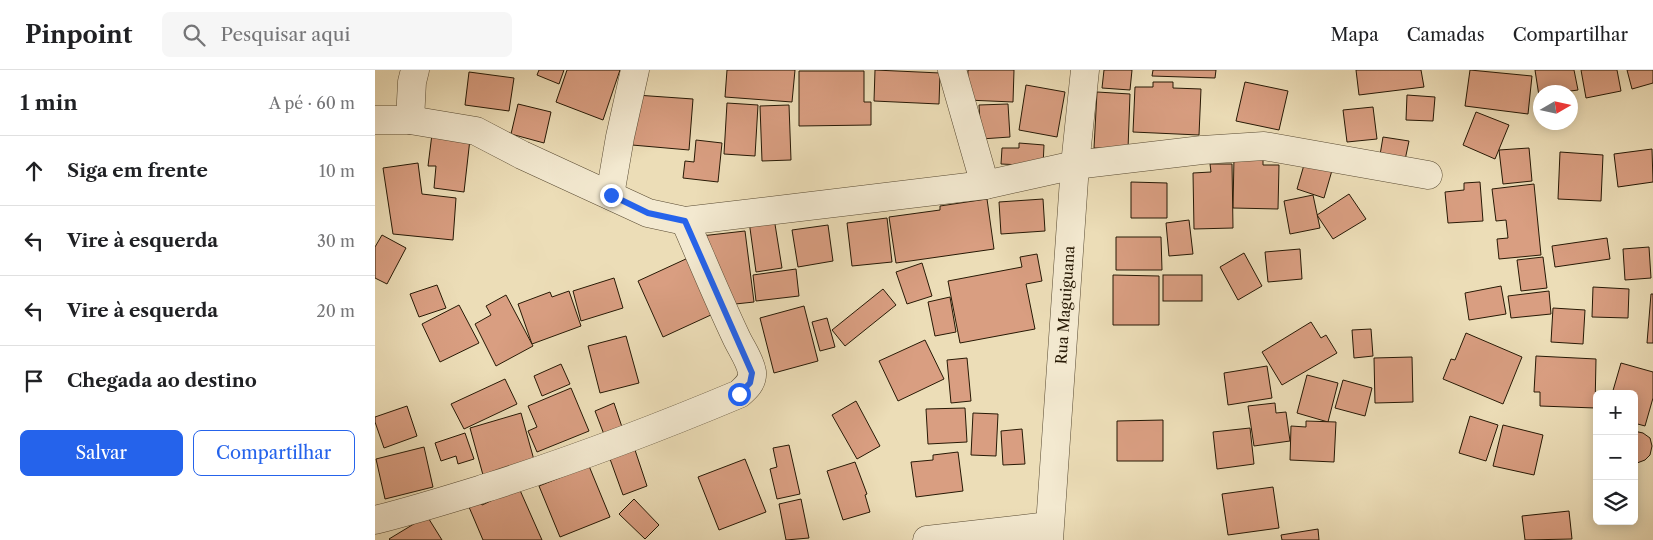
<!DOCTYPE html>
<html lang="pt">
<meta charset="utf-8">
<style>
:root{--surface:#fff;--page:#f6f6f6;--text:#202124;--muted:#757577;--line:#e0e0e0;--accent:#2563eb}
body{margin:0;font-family:"Libre Caslon Text",serif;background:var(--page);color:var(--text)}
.controls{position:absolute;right:15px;bottom:15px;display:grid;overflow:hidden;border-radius:8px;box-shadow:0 2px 12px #0003}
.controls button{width:45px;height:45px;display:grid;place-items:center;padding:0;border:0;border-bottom:1px solid var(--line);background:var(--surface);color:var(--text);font:25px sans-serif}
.compass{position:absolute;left:1158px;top:15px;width:45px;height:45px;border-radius:50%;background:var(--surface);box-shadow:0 2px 12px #0003;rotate:81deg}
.stop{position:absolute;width:15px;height:15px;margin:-11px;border:4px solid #2563eb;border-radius:50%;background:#fff}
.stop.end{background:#2563eb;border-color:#fff;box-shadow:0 1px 5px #0008}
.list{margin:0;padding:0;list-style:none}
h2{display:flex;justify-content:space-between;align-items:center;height:65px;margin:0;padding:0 20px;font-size:21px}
h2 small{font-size:16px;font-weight:400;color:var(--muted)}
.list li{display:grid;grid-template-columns:32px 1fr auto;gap:15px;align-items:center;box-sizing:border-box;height:70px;padding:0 20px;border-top:1px solid var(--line)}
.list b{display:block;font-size:19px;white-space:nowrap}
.list em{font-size:16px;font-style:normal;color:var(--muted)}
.actions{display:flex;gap:10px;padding:15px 20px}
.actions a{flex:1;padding:11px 0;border:1px solid var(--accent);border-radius:8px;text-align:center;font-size:18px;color:var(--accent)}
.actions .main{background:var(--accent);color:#fff}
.icon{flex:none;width:28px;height:28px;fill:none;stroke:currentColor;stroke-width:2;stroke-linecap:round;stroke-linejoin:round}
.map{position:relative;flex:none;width:1278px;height:470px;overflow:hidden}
header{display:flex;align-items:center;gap:30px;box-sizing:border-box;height:70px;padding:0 25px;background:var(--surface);border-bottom:1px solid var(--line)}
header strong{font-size:24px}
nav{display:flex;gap:28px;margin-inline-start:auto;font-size:18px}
.search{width:350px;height:45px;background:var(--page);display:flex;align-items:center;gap:12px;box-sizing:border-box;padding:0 18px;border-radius:8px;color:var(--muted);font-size:19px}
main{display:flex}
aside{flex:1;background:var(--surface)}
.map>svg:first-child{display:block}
.building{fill:#d99e81;stroke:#271905}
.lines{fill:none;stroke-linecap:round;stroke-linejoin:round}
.street-casing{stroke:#584a32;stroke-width:29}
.street{stroke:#f3e9d0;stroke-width:28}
.route{stroke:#2563eb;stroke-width:6}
.labels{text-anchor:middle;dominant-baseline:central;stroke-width:4;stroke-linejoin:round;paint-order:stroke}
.street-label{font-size:15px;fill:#271905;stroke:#f3e9d0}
</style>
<header>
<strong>Pinpoint</strong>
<div class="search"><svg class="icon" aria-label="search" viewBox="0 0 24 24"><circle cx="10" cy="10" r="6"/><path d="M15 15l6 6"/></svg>Pesquisar aqui</div>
<nav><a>Mapa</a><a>Camadas</a><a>Compartilhar</a></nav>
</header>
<main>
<aside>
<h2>1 min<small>A pé · 60 m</small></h2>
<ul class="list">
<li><svg class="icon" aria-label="ahead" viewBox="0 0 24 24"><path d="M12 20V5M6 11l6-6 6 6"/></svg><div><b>Siga em frente</b></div><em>10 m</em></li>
<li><svg class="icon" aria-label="left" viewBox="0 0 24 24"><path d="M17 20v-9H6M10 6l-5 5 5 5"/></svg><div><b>Vire à esquerda</b></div><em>30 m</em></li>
<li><svg class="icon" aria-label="left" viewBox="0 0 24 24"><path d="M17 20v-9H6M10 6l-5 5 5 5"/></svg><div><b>Vire à esquerda</b></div><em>20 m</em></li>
<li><svg class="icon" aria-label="arrive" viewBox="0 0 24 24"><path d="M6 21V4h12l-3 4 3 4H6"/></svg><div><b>Chegada ao destino</b></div></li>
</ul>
<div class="actions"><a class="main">Salvar</a><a>Compartilhar</a></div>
</aside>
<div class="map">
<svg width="1278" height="470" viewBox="0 0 1278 470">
<rect width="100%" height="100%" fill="#ecddb7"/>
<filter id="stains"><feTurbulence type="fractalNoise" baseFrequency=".004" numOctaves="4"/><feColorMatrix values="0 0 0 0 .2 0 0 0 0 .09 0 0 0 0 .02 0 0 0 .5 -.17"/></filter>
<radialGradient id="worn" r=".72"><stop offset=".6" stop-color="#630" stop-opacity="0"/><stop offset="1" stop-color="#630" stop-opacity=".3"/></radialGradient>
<g class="building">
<path d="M164,0H189L184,14L162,5Z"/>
<path d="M192,0H245L228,50L181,32Z"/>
<path d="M352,0H420L417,32L350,27Z"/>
<path d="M500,0L565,3L564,34L499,31Z"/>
<path d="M593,0H639L638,32L592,30Z"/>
<path d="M729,0H757L755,20L727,18Z"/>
<path d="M778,0H841L840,8L777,6Z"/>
<path d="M981,0H1046L1049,17L984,25Z"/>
<path d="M1095,0L1157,6L1153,44L1090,36Z"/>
<path d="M1160,0H1199L1203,20L1188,22H1166V26H1164Z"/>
<path d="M1206,0H1242L1246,21L1211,28Z"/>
<path d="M1252,0H1278V13L1257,19Z"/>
<path d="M424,1H489V32H496V55L424,56Z"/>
<path d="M94,2L139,8L134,41L90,35Z"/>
<path d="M778,12H798V18L826,19L824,65L758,62L760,17H778Z"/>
<path d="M870,12L913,21L904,60L861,51Z"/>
<path d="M651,15L690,22L682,67L644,60Z"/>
<path d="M722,22L755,24L753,79L719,78Z"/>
<path d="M261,25L318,29L314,80L257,75Z"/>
<path d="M1032,25L1060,27L1058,51L1031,50Z"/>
<path d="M352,33L383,35L380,86L349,84Z"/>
<path d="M143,34L176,42L169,73L136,64Z"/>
<path d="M633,34L635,67L606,69L604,35Z"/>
<path d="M414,35L416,90L387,91L385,36Z"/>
<path d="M998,37L1002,69L972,72L968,40Z"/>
<path d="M1101,42L1134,55L1120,89L1088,75Z"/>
<path d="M57,64L95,69L89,122L59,118L61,96H53Z"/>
<path d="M1008,67L1034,71L1030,90L1005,85Z"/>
<path d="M321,70L347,73L343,112L308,108L310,91L319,92Z"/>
<path d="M644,73L669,75L668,96L626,94L627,78H644Z"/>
<path d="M1154,78L1157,111L1128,114L1124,80Z"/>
<path d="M1277,79L1278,112L1243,117L1239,84Z"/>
<path d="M1185,82L1228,85L1226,131L1183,129Z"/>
<path d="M859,87L888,88V95H904L903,139L858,138Z"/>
<path d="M931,88L958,97L949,128L922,119Z"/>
<path d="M43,93L47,124L81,128L78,170L18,164L8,98Z"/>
<path d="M835,94H857L858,158L819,159L818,103L836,102Z"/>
<path d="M756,112L792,113V148H756Z"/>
<path d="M1105,112L1108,151L1073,153L1070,122L1089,120V113Z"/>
<path d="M1159,114L1166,185L1124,189L1122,169L1133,168L1131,150L1121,151L1117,119Z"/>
<path d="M974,124L991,149L958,169L942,145Z"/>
<path d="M938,125L945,158L915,164L909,131Z"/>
<path d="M612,129L619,179L521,193L514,147L565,140V136Z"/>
<path d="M668,129L670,161L626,164L624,132Z"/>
<path d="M399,148L407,198L381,202L374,151Z"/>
<path d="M512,148L517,192L477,196L472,153Z"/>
<path d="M814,150L818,184L794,186L791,153Z"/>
<path d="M453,155L458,191L423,197L417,160Z"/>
<path d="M370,161L379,232L351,235L326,166Z"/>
<path d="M7,165L31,178L12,214L0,208V177Z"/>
<path d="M741,167H786L787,200H741Z"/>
<path d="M1232,168L1235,189L1180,197L1177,176Z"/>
<path d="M1274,177L1276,208L1250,210L1248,179Z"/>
<path d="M925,179L927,209L893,212L890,182Z"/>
<path d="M869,183L887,216L863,230L845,197Z"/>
<path d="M662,184L667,211L651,214L660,259L585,273L573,211L647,197L645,187Z"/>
<path d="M1168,187L1172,218L1146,221L1142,190Z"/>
<path d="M313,188L338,244L288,267L263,211Z"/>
<path d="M547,193L557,226L532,234L521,202Z"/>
<path d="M421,199L424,226L381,231L378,205Z"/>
<path d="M738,205L784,206V255H738Z"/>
<rect x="788" y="205" width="39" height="26"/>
<path d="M239,208L248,238L206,251L198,221Z"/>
<path d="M62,215L71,238L44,247L35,224Z"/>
<path d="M1126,216L1131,244L1094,250L1090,223Z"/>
<path d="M1218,217L1254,219L1253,248L1217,247Z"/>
<path d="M508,219L521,235L470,276L457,260Z"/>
<path d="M194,221L206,256L157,274L143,234L175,222L177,227Z"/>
<path d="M1174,221L1176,244L1136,248L1133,226Z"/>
<path d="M1276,224H1278V273H1272Z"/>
<path d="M131,225L158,276L121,296L100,254L116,245L111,236Z"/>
<path d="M575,227L581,262L560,266L553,232Z"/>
<path d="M84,235L104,273L65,292L47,254Z"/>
<path d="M429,236L443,291L399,303L385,248Z"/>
<path d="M1178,238L1210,240L1208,274L1176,272Z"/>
<path d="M452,248L460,277L445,281L437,252Z"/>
<path d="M936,252L946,268L951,265L962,283L907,315L887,282Z"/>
<path d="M996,259L998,286L979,288L977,260Z"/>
<path d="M1091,263L1147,287L1128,334L1068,309L1076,289L1080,290Z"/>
<path d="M251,266L264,313L225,323L213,276Z"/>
<path d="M550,270L569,309L523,331L504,291Z"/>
<path d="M1161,286L1221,289L1220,338L1165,336V322H1159Z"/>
<path d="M1037,287L1038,332L1000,333L999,288Z"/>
<path d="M592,288L596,331L576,333L572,290Z"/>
<path d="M1246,293L1278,302V328L1270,356L1259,353V324H1237Z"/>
<path d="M186,294L195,314L167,326L159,306Z"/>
<path d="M892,296L897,328L853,335L849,303Z"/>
<path d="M932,305L963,313L953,352L922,343Z"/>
<path d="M130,309L142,334L89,359L76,334Z"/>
<path d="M968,310L997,318L990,346L960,338Z"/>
<path d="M196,318L214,361L162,382L153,361L162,357L153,336Z"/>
<path d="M481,331L505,376L482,389L457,345Z"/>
<path d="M239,333L248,360L230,367L220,341Z"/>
<path d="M900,333L901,343L911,342L915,371L879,376L873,336Z"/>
<path d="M32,336L42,366L9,378L0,352V347Z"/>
<path d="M590,338L592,372L553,374L551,339Z"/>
<path d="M146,343L159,390L108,405L95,358Z"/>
<path d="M598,343L623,344L621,386L596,385Z"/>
<path d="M1095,346L1123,355L1111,391L1084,383Z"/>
<path d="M788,350V391H742V351Z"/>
<path d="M931,351L961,352L959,392L915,390L916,356L931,357Z"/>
<path d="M1128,355L1168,365L1159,405L1118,396Z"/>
<path d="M875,358L879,394L842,399L838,362Z"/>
<path d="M647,359L650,394L628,395L626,361Z"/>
<path d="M1259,361L1268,363L1275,368L1277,376L1275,385L1270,390L1262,393H1259Z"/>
<path d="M90,363L99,389L83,394L81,386L66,391L60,373Z"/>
<path d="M414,375L425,424L402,429L395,399L402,397L398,378Z"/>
<path d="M49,377L58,417L10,429L1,389Z"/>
<path d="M260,380L272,416L248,425L235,389Z"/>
<path d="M583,382L588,421L541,427L536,392L558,390V385Z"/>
<path d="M370,389L391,442L344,460L323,407Z"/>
<path d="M480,392L492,424L490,425L495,442L468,450L452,401Z"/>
<path d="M214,396L235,447L185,467L164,416Z"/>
<path d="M898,417L904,458L853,465L847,424Z"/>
<path d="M144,418L167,470H108L94,437L105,432L107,435Z"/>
<path d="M259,429L284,455L270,469L244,444Z"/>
<path d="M426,429L434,468L411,470L404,434Z"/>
<path d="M1194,441L1197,469L1150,470L1147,446Z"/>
<path d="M52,446L67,470H15L14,469Z"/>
<path d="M943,459L944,470H907L906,465Z"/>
</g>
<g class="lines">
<defs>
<g id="street">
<path d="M577,0L610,115"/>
<path d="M0,50H35L101,61L147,85L273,143L310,151L610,115L700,95L827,80L889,76L1053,105"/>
<path d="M35,50L37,12L40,0"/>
<path d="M235,125L245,67L260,0"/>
<path d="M0,450C40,440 78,428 117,416C201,389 283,358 364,324C371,318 378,312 377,302C375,290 366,278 361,267C343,229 327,190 310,151"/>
<path d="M552,470L674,456"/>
<path d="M674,470L700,95L710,0"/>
</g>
</defs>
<use href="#street" class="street-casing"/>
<use href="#street" class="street"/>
</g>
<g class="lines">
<path class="route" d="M236,125L273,143L310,151L377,303L375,313L364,324"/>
</g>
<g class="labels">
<g class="street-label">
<text transform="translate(690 235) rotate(-86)">Rua Maguiguana</text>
</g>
</g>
<rect width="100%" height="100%" filter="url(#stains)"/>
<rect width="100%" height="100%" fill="url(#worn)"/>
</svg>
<div class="controls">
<button>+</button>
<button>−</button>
<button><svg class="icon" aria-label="layers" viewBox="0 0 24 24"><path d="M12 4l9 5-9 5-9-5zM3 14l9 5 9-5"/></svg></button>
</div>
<svg class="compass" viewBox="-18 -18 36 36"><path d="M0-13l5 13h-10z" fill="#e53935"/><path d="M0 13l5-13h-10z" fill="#757577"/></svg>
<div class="stop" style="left:364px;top:324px"></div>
<div class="stop end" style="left:236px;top:125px"></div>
</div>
</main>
